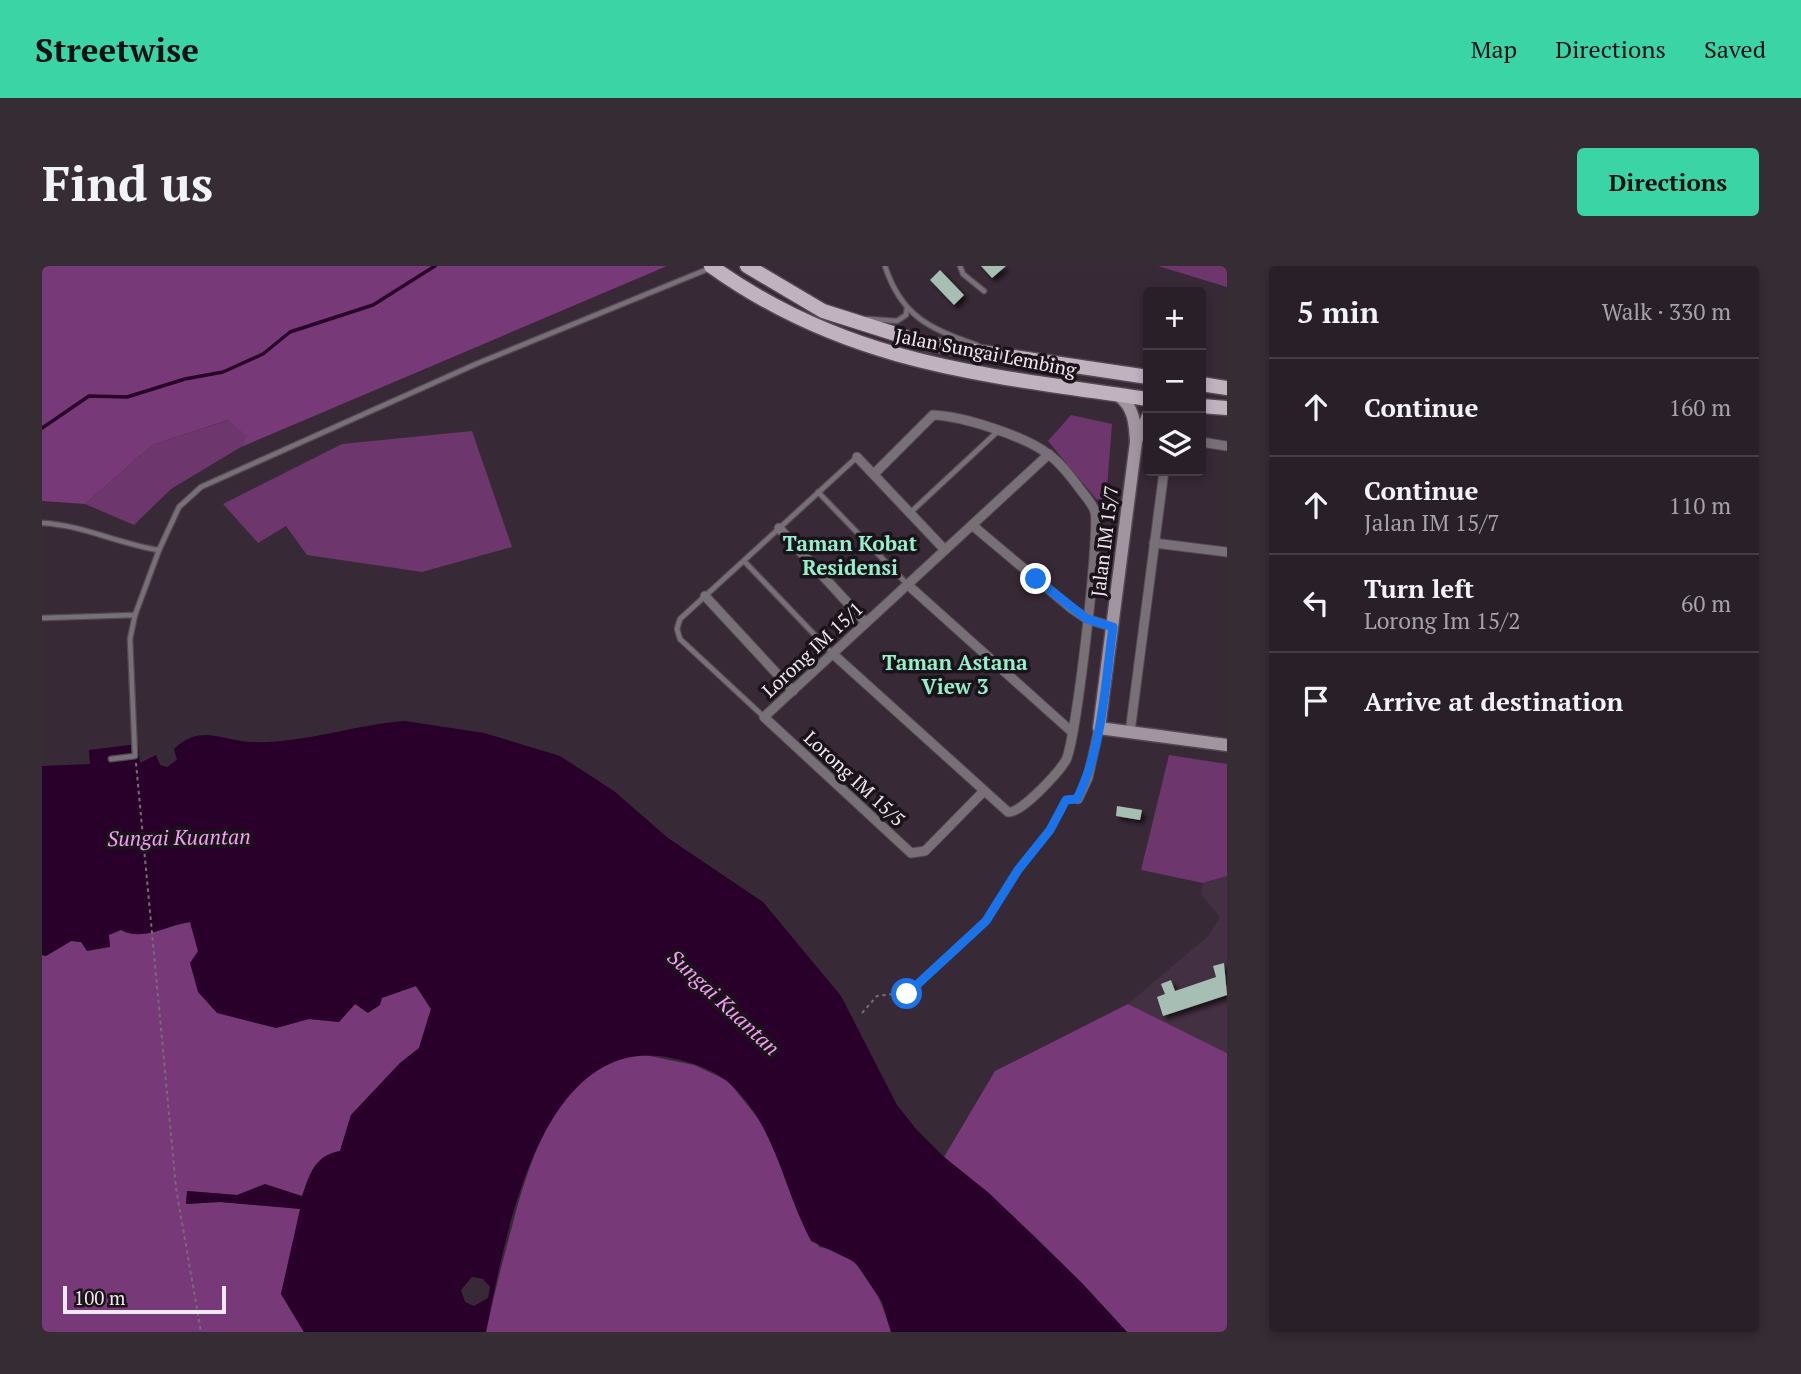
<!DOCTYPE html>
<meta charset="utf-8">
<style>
:root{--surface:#291f28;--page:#352c34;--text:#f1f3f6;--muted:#a5a2a8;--line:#453d45;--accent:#3ad4a5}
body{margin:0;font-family:"PT Serif",serif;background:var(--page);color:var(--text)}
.controls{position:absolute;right:21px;top:21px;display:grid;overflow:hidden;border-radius:7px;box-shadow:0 4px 10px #0003}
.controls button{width:63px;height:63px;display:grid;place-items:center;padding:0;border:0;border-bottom:2px solid var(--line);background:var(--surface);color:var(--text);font:35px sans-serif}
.scale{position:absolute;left:21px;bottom:18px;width:163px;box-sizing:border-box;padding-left:7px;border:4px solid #f2e8f1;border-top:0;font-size:19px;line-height:24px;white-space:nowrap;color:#f2e8f1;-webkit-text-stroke:5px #1a141a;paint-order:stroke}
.stop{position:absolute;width:21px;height:21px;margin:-16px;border:5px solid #1a73e8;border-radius:50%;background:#fff}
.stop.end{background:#1a73e8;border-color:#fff;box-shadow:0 2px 7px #0008}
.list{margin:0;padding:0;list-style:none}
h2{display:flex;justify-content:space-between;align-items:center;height:91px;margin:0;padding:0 28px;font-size:30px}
h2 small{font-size:23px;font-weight:400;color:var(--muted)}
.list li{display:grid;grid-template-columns:46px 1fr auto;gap:21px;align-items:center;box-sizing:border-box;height:98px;padding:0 28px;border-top:2px solid var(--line)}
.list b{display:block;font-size:26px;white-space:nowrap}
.list p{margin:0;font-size:23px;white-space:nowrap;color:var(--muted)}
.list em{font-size:23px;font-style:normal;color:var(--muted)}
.icon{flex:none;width:38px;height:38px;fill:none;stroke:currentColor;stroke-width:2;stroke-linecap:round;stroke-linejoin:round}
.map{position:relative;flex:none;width:1185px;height:1066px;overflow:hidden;border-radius:7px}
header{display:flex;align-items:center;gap:42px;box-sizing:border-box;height:98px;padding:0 35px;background:var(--accent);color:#111}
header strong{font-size:33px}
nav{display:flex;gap:38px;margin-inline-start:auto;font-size:24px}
.intro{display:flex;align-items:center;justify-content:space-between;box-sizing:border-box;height:168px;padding:0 42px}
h1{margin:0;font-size:49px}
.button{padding:18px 32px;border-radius:7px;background:var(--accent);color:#111;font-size:24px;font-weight:700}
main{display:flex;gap:42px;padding:0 42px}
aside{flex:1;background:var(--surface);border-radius:7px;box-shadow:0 4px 10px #0003}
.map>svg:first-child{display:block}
.built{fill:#433042}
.green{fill:#6d366c}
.forest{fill:#783978}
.water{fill:#29002a;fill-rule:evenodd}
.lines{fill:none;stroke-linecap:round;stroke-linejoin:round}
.stream{stroke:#29002a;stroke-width:3.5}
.building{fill:#a6beb4;filter:url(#shadow)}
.lane-casing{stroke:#554854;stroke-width:7}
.street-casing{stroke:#554854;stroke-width:11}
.secondary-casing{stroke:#554854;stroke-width:15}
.primary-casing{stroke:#554854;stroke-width:17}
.path{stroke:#786b77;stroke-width:2;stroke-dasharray:3.5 3.5;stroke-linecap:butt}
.lane{stroke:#777077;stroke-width:4.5}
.street{stroke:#777077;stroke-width:9}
.secondary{stroke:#a195a0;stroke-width:12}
.primary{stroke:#c1b2c0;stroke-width:14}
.route{stroke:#1a73e8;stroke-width:9}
.labels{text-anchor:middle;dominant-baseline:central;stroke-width:7;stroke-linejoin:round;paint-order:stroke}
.street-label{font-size:19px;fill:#f2e8f1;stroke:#1a141a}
.neighbourhood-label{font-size:21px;font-weight:bold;fill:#95efcc;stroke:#1a141a}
.water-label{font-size:21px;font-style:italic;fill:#f69df5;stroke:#1a141a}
</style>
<header>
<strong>Streetwise</strong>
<nav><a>Map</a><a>Directions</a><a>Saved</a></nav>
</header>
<div class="intro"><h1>Find us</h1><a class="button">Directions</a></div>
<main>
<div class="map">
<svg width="1185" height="1066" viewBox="0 0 1185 1066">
<defs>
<filter id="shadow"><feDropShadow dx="4" dy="4" stdDeviation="2" flood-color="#0009"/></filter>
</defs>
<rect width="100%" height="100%" fill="#372936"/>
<path class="built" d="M1185,610V787L1086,738L1166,670L1178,651L1159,628L1161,617Z"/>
<g class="green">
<path d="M1116,0H1185V21Z"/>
<path d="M1029,149L1070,158L1064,235L1054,233L1006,175Z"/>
<path d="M187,154L206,170L199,181L129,223L92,259L43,238L110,179Z"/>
<path d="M430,165L470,281L380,306L265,289L244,260L216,277L181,238L300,178Z"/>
<path d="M1127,489L1185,498V610L1161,617L1099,604Z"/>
</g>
<g class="forest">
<path d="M0,0H625L199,181L205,170L186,154L110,179L43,238L0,235Z"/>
<path d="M148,656L156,685L234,762L267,753L297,756L313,738L374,720L389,743L377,782L358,797L309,849L298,885C272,890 268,908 260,931L223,919L195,929L145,925L144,938L178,936L259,942L239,1028L262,1066H0V689L4,690L29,675L39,676L79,664C101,676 125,659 148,656Z"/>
<path d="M1086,738L1185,787V1066H1085C1028,1003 968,943 902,891L953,805Z"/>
<path d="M598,788L652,799L686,815L719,856L777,981C822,988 837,1027 849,1066H444C452,1029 461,993 471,957C490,887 516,803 598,788Z"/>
</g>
<path class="water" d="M363,455L442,467L518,490L572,525L626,572L721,636L799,730L855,839L874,863L902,891L947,927L1040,1017L1085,1066H849L840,1036L813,996L769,975C740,921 734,858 686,816C669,801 639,793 617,790C495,778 462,977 444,1066H262L239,1028L258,943L178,936L144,938L145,925L195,929L223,918L260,930C268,908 272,890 298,885L309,849L358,797L377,782L389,743L374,720L340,732L338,739L326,747L313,738L297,756L267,753L234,762L175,747L156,726L148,697L156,685L148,656C125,659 101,676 79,664L67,669L68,681L45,685L39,676L29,675L4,690L0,689V500L48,498L47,484L96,478L98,497L114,489L118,499L125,501L135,494L132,483C159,458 176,474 208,476C260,478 311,459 363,455ZM430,1011L441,1013L448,1021L446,1032L432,1040L423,1036L419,1024Z"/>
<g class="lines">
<path class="stream" d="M0,162L47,130L85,131L143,113L181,106L221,88L248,66L331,39L393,0"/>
</g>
<g class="building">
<path d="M939,0H964L950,12Z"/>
<path d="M898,4L922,29L912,39L888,14Z"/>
<path d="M1075,540L1100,544L1098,554L1074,550Z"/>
<path d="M1182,697L1185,729L1121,750L1115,731L1123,728L1119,718L1129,714L1133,725L1174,711L1171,700Z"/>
</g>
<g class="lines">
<defs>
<g id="lane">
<path d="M843,0C859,50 889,64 935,79"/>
<path d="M918,0L921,8L942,25"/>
<path d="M826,53L855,55L864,49L865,42"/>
<path d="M776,226L865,318"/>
<path d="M869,246L955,166"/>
<path d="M0,257C41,259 77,278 117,284"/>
<path d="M702,295L790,387"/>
<path d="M0,352L93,349"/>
<path d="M721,450L638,373L635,363L638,353L814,192"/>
<path d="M69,493L93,490L88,373L93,349L117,284L137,241L159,221L434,98L666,3"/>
</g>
<g id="street">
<path d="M1159,176L1185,180"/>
<path d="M815,191L903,284"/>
<path d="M930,259L1029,342L1045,353L1071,361"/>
<path d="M737,262L824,357"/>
<path d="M1112,277L1185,286"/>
<path d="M866,319L1030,466"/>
<path d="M663,330L751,425"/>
<path d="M791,388L966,546C979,548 1017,506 1024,494C1034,475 1058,268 1053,246C1051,238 1043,230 1038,223C1029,211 1019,197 1006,188C983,170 920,150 891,149L832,208"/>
<path d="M1088,466L1122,205"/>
<path d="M942,525L883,585L869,587L722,451L1007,188"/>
<path d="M1036,533L1046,512L1057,462"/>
</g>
<g id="secondary">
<path d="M1076,129C1092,141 1093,157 1094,176L1057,462L1185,479"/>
<path d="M1095,173L1106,150"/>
</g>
<g id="primary">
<path d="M669,0C807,99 945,109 1106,133"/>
<path d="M705,0L781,45L885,78L1106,111"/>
<path d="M1159,118L1185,122"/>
<path d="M1159,140L1185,142"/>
</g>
</defs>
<use href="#lane" class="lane-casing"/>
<use href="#street" class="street-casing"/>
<use href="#secondary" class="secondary-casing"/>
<use href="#primary" class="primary-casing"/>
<g class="path">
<path d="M94,497L134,922L159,1066"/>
<path d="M820,747L835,730L868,726L944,655L976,604L1008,564L1025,533"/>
</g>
<use href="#lane" class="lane"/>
<use href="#street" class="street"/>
<use href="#secondary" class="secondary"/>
<use href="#primary" class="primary"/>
</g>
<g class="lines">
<path class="route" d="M865,728L944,655L976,604L1008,564L1024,534L1035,533C1061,480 1063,418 1071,361L1045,353L994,313"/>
</g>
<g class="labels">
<g class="street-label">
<text transform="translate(944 86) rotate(11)">Jalan Sungai Lembing</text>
<text transform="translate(1062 275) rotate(-83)">Jalan IM 15/7</text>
<text transform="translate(770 383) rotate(-43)">Lorong IM 15/1</text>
<text transform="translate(813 512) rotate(43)">Lorong IM 15/5</text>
</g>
<g class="neighbourhood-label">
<text x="808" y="277">Taman Kobat<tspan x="808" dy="24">Residensi</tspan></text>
<text x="913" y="396">Taman Astana<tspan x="913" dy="24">View 3</tspan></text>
</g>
<g class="water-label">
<text transform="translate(137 571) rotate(-1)">Sungai Kuantan</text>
<text transform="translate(682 736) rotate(43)">Sungai Kuantan</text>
</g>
</g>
</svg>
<div class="controls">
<button>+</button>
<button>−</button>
<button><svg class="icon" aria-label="layers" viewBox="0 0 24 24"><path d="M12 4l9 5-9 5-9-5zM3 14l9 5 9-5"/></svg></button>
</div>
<div class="scale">100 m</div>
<div class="stop" style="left:865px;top:728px"></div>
<div class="stop end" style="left:994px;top:313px"></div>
</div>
<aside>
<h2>5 min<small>Walk · 330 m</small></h2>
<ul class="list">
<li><svg class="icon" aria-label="ahead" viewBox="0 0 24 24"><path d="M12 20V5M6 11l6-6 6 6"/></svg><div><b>Continue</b></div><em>160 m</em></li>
<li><svg class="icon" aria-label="ahead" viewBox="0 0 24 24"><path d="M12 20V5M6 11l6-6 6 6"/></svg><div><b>Continue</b><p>Jalan IM 15/7</p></div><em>110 m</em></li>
<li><svg class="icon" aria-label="left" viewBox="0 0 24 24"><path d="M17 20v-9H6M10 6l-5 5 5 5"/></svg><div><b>Turn left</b><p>Lorong Im 15/2</p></div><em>60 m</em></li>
<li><svg class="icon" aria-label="arrive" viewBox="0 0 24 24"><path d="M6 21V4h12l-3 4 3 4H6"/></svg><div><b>Arrive at destination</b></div></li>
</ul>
</aside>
</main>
